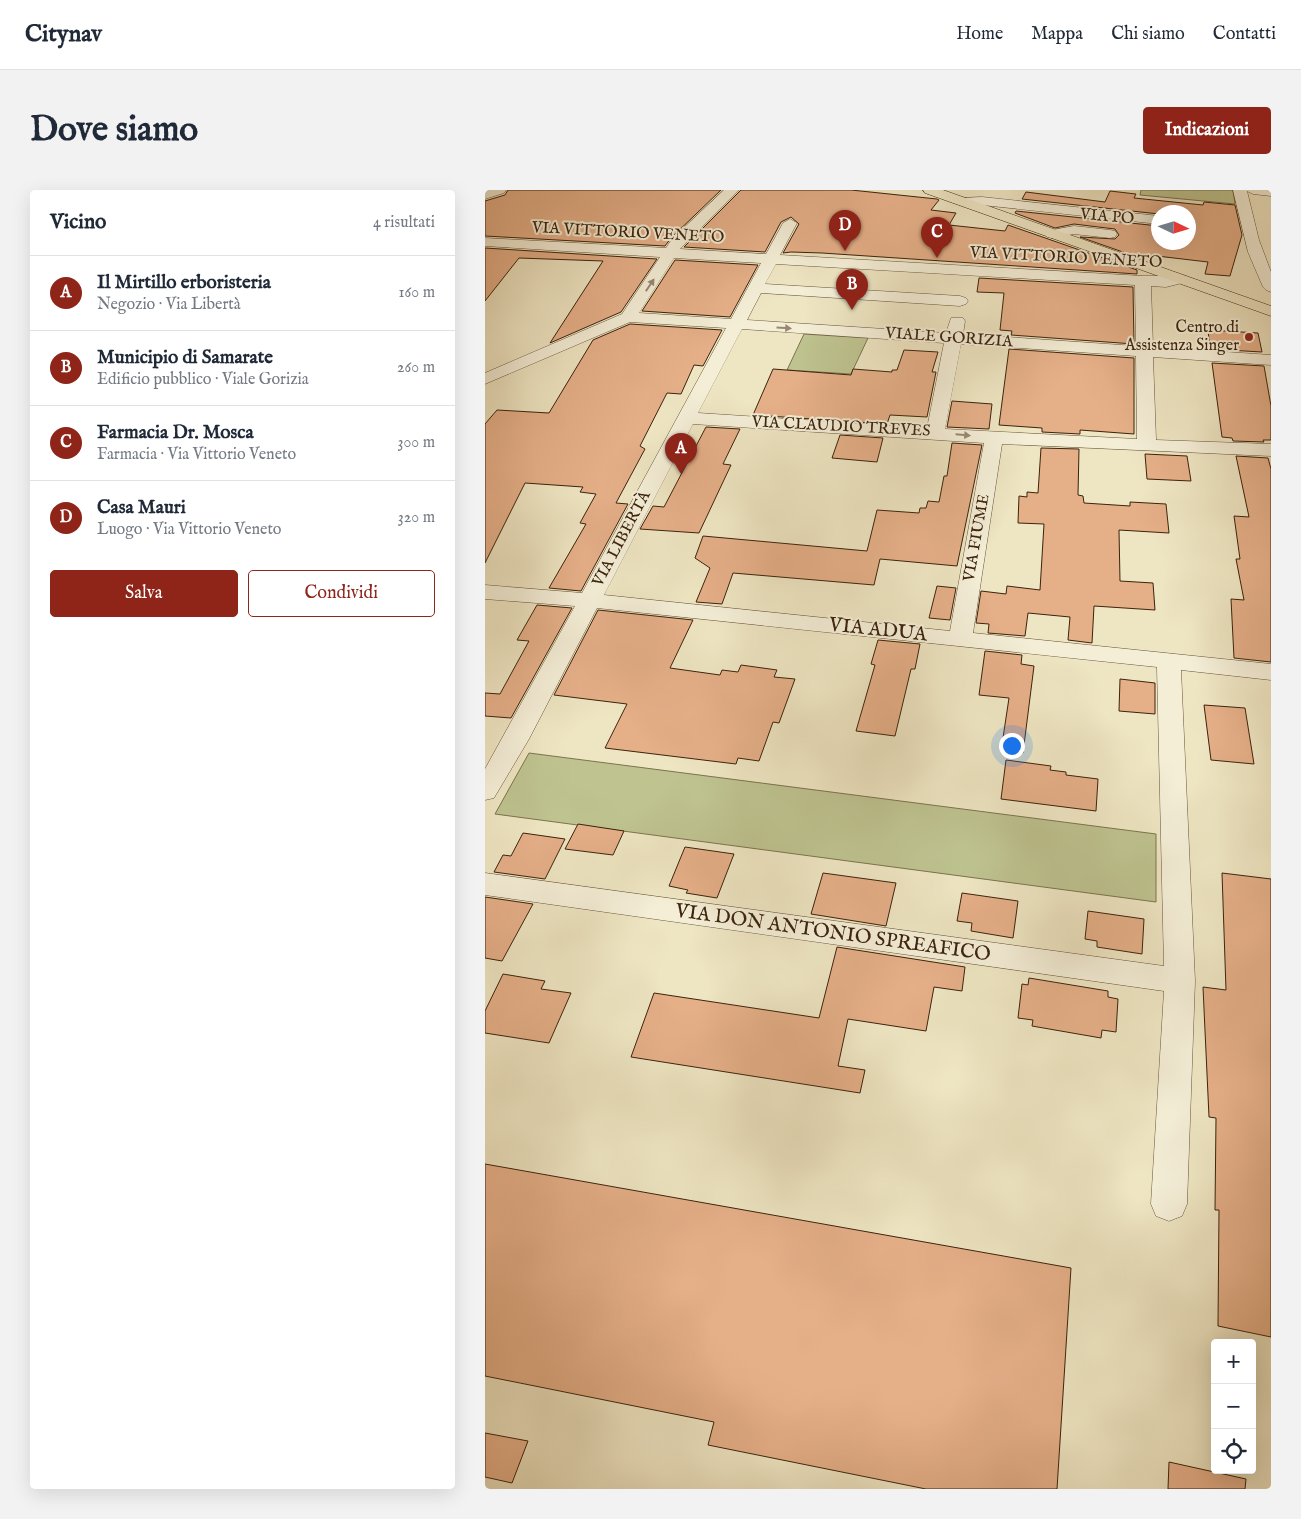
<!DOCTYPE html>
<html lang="it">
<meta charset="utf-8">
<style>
:root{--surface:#fff;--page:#f2f2f3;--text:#1f2937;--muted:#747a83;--line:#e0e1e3;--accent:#8f2418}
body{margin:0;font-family:"IM FELL English",serif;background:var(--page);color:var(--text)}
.controls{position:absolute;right:15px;bottom:15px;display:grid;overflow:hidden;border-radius:5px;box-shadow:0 5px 20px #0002}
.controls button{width:45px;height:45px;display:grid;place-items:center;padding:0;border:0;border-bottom:1px solid var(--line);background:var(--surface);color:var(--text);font:25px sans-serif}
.compass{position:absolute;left:666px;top:15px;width:45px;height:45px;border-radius:50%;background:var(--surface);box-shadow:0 5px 20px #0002;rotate:94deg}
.you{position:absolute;left:526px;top:555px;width:18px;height:18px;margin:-12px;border:4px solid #fff;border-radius:50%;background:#1a73e8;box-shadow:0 0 0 8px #1a73e833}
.badge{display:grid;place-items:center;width:32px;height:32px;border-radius:50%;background:var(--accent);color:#fff;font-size:16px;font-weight:700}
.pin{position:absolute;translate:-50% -41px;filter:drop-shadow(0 1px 2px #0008)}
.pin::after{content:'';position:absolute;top:26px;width:18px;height:15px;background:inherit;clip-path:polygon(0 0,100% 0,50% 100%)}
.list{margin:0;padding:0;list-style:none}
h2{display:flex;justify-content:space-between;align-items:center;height:65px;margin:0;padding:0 20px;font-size:21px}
h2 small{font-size:16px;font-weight:400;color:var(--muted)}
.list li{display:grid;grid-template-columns:32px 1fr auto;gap:15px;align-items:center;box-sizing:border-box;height:75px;padding:0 20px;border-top:1px solid var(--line)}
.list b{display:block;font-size:19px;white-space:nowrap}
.list p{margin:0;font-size:16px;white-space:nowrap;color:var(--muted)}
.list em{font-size:16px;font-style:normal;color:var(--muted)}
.actions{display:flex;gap:10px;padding:15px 20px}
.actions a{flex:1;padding:11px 0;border:1px solid var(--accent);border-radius:5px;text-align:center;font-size:18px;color:var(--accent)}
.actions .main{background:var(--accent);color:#fff}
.icon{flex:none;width:28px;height:28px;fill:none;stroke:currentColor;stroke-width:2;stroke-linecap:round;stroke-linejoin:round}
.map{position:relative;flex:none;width:786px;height:1299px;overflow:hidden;border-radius:5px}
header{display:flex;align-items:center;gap:30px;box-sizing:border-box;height:70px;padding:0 25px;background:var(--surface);border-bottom:1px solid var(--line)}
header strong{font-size:24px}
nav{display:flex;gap:28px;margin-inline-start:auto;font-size:18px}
.intro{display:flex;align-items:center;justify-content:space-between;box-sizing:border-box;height:120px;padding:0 30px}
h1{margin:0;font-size:35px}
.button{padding:12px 22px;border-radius:5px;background:var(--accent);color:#fff;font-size:18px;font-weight:700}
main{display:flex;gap:30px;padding:0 30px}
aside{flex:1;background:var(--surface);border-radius:5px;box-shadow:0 5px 20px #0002}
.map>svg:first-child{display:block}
.green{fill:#bec390;stroke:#7c734e}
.building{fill:#e5af88;stroke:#3b230d}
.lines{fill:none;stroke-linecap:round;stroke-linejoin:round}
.minor-casing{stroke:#68543a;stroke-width:1}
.major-casing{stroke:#3b230d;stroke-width:1}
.minor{fill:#f4eed7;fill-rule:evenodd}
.major{fill:#eee5c2;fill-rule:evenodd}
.oneway{fill:#988872}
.poi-dot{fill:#8f2418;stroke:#f4eed7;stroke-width:2}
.labels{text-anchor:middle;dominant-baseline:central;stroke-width:4;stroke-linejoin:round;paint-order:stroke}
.far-street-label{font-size:16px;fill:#3b230d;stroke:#f4eed7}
.far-poi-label{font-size:16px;fill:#3b230d;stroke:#f4eed7;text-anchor:end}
.street-label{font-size:20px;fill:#3b230d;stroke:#f4eed7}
</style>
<header>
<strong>Citynav</strong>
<nav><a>Home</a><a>Mappa</a><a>Chi siamo</a><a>Contatti</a></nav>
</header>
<div class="intro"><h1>Dove siamo</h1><a class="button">Indicazioni</a></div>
<main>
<aside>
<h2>Vicino<small>4 risultati</small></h2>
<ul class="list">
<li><span class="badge">A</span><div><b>Il Mirtillo erboristeria</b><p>Negozio · Via Libertà</p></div><em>160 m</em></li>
<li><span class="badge">B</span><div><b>Municipio di Samarate</b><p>Edificio pubblico · Viale Gorizia</p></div><em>260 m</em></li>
<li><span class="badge">C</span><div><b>Farmacia Dr. Mosca</b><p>Farmacia · Via Vittorio Veneto</p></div><em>300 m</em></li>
<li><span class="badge">D</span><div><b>Casa Mauri</b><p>Luogo · Via Vittorio Veneto</p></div><em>320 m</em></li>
</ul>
<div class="actions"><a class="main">Salva</a><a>Condividi</a></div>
</aside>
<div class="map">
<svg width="786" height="1299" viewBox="0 0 786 1299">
<rect width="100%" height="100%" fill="#eee5c2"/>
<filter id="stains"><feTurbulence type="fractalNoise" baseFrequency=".004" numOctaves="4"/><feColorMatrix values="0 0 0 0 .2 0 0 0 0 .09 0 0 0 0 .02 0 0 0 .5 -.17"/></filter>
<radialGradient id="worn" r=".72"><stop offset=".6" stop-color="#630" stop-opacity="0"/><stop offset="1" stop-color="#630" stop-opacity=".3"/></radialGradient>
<g class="green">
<path d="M656,0H748L750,14L655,5Z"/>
<path d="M319,144L383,148L366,184L302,180Z"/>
<path d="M44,563L671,644V712L10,624Z"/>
</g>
<g class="building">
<path d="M23,0H236L186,48L180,56L0,46V11L20,5Z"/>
<path d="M256,0H366L452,9L454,10L446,20L471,23L464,35L520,41L523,35L652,80V84L337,63L306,62L298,63L314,34L306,27L296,32L280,62L199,57Z"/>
<path d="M625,1L651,4L649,8L718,15L719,12L750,15L757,45L745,86L720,84L723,72L655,64V68L595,47L630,49L634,45L630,39L589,34L570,38L530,23L531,21L674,36V52H704V22H674V24L537,9L541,2L620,12Z"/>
<path d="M0,58L172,69L136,122L65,153L118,71L34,68L0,111Z"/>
<path d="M190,70L273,75L245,127L157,121Z"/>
<path d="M494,88L648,97L649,154L526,145L527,141L515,140L519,103L492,102Z"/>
<path d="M145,134L237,140L218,176L209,175L196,204L182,203L155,256L160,259L131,313L143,314L96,401L64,398L101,334L95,333L111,304L95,302L98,297L40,293L0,373V234L12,220L64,223L108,150Z"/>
<path d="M723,140L773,143L777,162L725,159Z"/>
<path d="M524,159L649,168V244L595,240V244L557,242V238L514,235Z"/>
<path d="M419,160L453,162L447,182H451L442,227L405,225L402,234L268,225L288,179L366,185L368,179L407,182V180H412Z"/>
<path d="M727,173L779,176L786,216V250H778L779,252L748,251L747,248L737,247Z"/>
<path d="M467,211L507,214L504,239L462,237Z"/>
<path d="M221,237L255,239L238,274L246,275L214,343L155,339L168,316L179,317Z"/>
<path d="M355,245L398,248L392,272L347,268Z"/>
<path d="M467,253L497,255L472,376L395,369L389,395L248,383L237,414L211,412L225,378L210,368L218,346L382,361L392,320L434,323L435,318H441L443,311L454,312L459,286H462Z"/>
<path d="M556,258L594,259L593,305L598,306L599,313L645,316V312L681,314L684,343L634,340L635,391L668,393L670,420L609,416L607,453L583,450L585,427L543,423L540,446L503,443L504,434L491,433L496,401L521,404L522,396L555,400L559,334L533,333L534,306L542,307V302L553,303Z"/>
<path d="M660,264L702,266L706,291L662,289Z"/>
<path d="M751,266L783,268L786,279V472L749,468L746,409L759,410L751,369H755L749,326L764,327Z"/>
<path d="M452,396L471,398L465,430L444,428Z"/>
<path d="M52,415L87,418L26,528L0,526V503L15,504L44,451L32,450Z"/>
<path d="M113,420L208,430L185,478L235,485L237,480L253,482L256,475L292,480L289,487L310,489L294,533L288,532L274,571L253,568L251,574L120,558L142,514L69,505Z"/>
<path d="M393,450L435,454L430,479H426L410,546L371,541L390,475L386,474Z"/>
<path d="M500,461L537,465L536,474L549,476L538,563L516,561L524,508L494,505Z"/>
<path d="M635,489L670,493V524L634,521Z"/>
<path d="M719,515L760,518L769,574L726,570Z"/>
<path d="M521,570L566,576L565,580L581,582V585L613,589L611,621L516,609Z"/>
<path d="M93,634L139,641L128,665L80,659Z"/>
<path d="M38,643L80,649L60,689L9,682L18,665L26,666Z"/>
<path d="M200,657L249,664L232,708L201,703L203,700L184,696Z"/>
<path d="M338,683L411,693L401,736L326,724Z"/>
<path d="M737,683L786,689V1147L733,1136L734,1020H730L731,928L724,927L718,797L741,800Z"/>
<path d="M477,703L533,711L528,748L486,741L487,733L472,731Z"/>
<path d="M0,707L48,714L17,771L0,768Z"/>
<path d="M603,721L659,729L657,764L612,757V751L600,749Z"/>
<path d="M352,757L480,777L477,801L449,797L441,841L363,829L353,876L380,880L375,903L146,867L169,803L334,828Z"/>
<path d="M18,784L60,791L56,799L86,803L64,853L0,843V821Z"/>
<path d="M544,788L623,801V807L633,809L631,842L617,840L616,848L547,836L548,830L533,828L537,794L543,795Z"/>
<path d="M0,974L586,1078L572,1299H441L223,1255L229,1232L0,1186Z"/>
<path d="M0,1243L43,1251L27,1293L0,1287Z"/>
<path d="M684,1272L761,1289L760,1299H683Z"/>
</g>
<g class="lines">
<defs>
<g id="minor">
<path d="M0,0H21L19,3L0,9Z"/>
<path d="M239,0H254L195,59L281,64L298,33L305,29L312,33L295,65L658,86H701L704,89L701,92L681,97L666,96L668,157L786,165V175L668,167L671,250L786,254V266L517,254L488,443L786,474V490L696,480L710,791L702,1014L697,1026L684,1031L671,1026L666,1014L679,801L0,705V683L679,776L672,477L112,418L44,549L9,608L0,610V579L90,416L0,409V395L97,403L241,138L145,132L0,194V183L137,124L175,67L0,56V48L181,58L187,49ZM189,68L276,73L246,129L154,123ZM291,74L650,95L651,156L478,144L480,131L478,128H466L461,143L262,130L276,103L475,116L481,114L483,111L481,108L475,106L280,94ZM257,139L459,153L442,238L213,223ZM476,154L651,166L652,249L460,239ZM208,234L499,253L465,441L119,405Z"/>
<path d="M748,0H786V6L768,4L762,1L774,50L786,82V102L781,100L778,97L763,62Z"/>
<path d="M497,7L674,26V34L497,15L478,16L471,12L478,8Z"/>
<path d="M589,36L625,40L630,41L632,44L630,47L625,48L589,44L567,48L562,47L560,44L562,41Z"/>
</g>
<path id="major" d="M438,0H458L786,116V126L440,3Z"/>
</defs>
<use href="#minor" class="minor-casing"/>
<use href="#major" class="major-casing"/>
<use href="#minor" class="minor"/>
<use href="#major" class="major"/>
</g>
<defs><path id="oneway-solid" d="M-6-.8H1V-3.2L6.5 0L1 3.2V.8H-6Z" transform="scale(1.25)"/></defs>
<g class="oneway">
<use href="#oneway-solid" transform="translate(165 95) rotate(-56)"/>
<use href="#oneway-solid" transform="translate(299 138) rotate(3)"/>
<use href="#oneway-solid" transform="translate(478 245) rotate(5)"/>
</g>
<circle class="poi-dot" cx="764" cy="147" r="5"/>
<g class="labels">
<g class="far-street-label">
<text transform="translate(622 27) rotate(5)">VIA PO</text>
<text transform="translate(143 43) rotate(3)">VIA VITTORIO VENETO</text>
<text transform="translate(581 68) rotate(3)">VIA VITTORIO VENETO</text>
<text transform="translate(464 148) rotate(4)">VIALE GORIZIA</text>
<text transform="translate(356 237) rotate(3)">VIA CLAUDIO TREVES</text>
<text transform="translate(492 348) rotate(-80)">VIA FIUME</text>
<text transform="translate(137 349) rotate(-62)">VIA LIBERTÀ</text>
</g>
<g class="far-poi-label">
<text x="754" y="138">Centro di<tspan x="754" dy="18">Assistenza Singer</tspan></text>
</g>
<g class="street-label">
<text transform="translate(393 440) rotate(6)">VIA ADUA</text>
<text transform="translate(348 743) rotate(8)">VIA DON ANTONIO SPREAFICO</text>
</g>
</g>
<rect width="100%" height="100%" filter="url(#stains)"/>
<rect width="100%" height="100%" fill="url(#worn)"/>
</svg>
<div class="controls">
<button>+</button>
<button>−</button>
<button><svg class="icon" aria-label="locate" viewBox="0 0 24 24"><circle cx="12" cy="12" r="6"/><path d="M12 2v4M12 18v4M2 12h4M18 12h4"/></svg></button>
</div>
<svg class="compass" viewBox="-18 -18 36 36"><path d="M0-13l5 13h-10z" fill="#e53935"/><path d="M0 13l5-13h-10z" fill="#747a83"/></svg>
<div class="you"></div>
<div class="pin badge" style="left:196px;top:284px">A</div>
<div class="pin badge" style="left:367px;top:120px">B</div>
<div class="pin badge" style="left:452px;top:68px">C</div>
<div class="pin badge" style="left:360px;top:61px">D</div>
</div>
</main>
